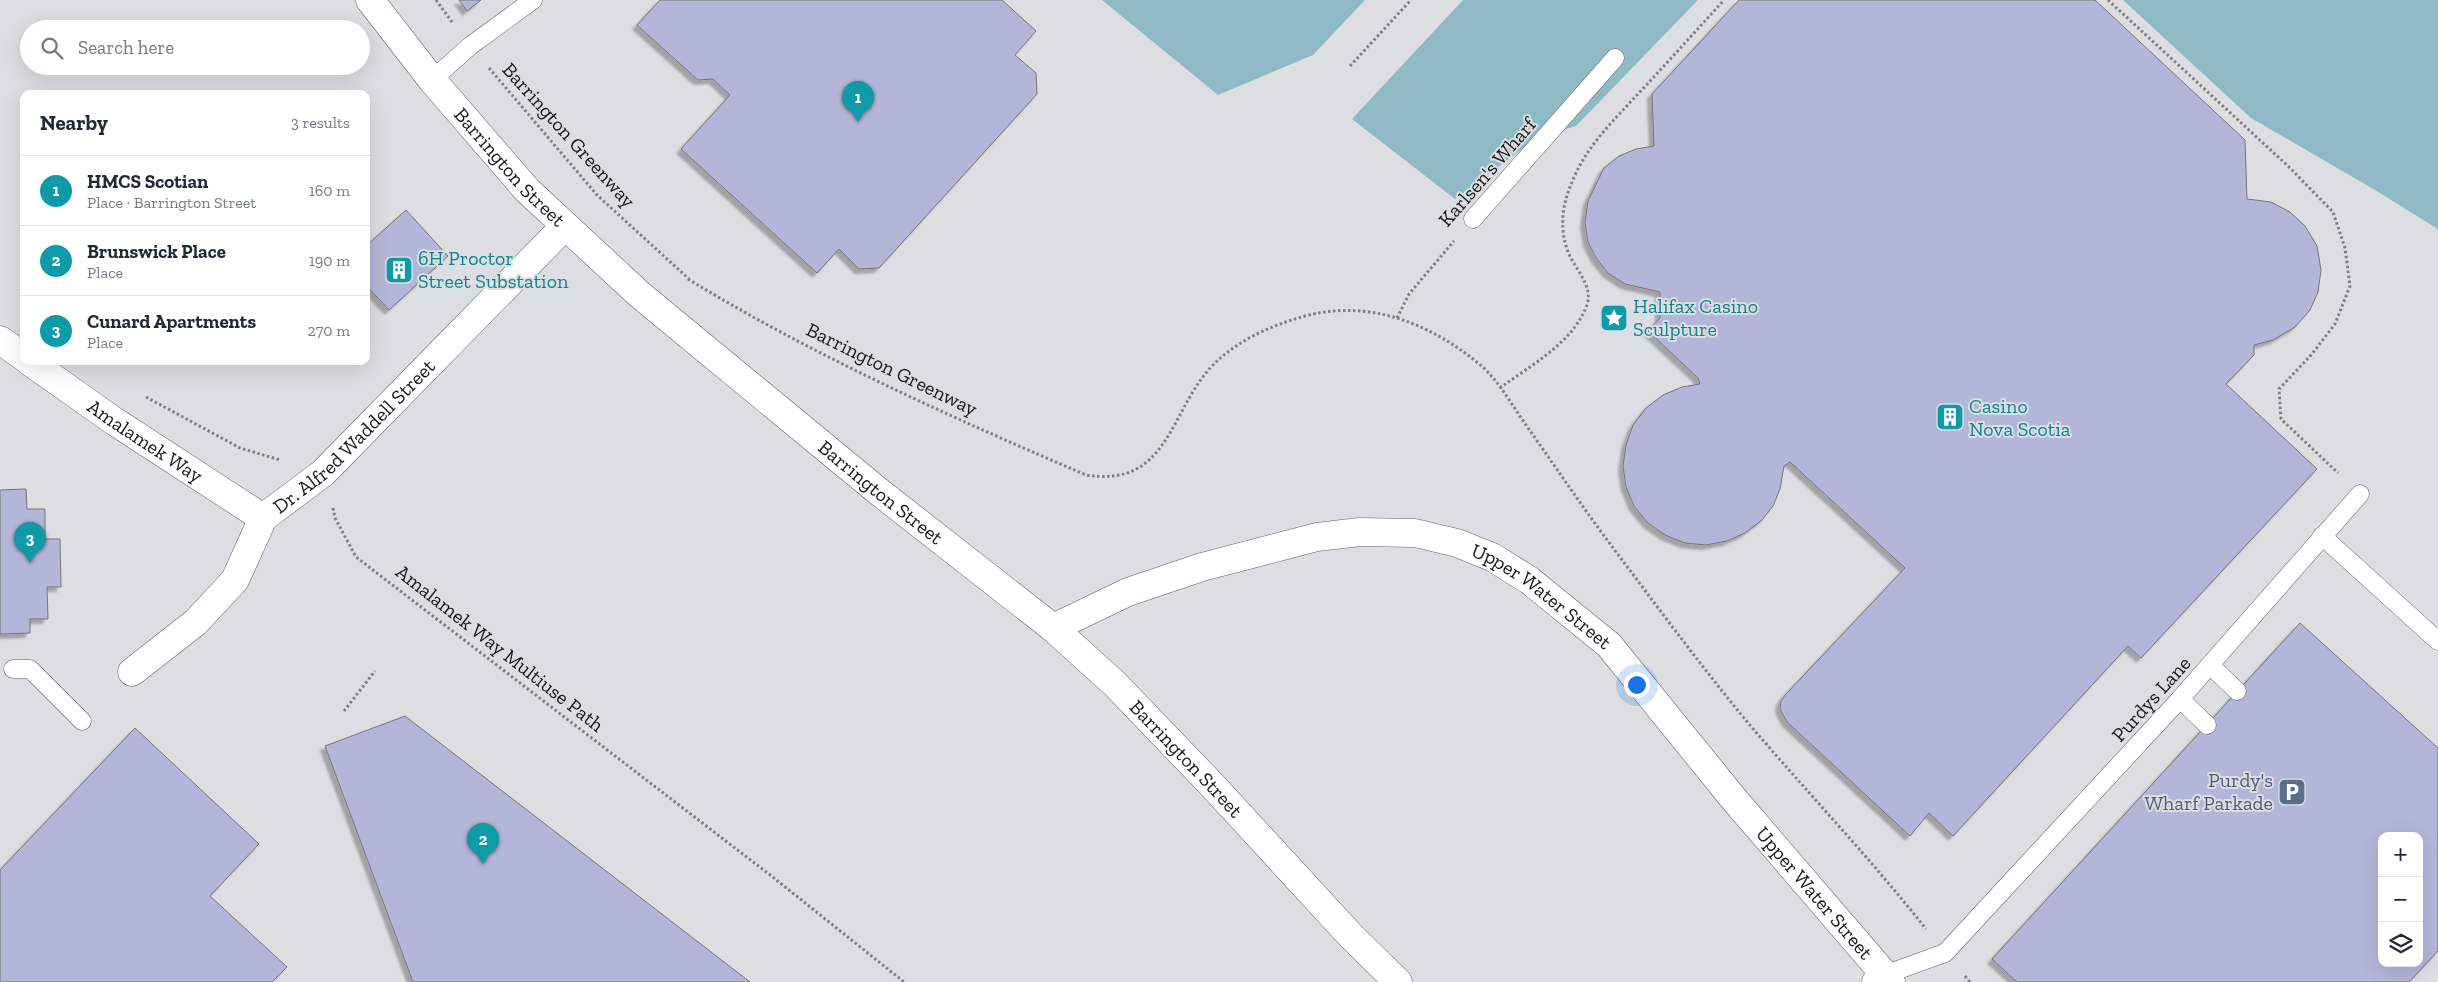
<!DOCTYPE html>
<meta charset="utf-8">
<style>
:root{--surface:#fff;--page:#f2f2f3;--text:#1f2937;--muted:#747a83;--line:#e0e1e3;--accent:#2563eb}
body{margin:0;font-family:"Zilla Slab",serif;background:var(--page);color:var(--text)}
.controls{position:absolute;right:15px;bottom:15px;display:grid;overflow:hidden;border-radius:10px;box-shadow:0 5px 20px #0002}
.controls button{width:45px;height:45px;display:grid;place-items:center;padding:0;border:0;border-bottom:1px solid var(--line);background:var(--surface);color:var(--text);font:25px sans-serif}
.you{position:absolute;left:1636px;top:684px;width:18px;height:18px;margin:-12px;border:4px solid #fff;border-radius:50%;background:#1a73e8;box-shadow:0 0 0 8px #1a73e833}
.badge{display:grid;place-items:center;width:32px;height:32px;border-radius:50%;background:var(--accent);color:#fff;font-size:16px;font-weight:700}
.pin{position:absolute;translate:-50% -41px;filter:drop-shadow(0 1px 2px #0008)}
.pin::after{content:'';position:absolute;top:26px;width:18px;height:15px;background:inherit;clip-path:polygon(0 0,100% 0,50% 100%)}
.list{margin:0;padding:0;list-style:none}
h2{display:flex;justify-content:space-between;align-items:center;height:65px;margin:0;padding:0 20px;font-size:21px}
h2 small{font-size:16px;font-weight:400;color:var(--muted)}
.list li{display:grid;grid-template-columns:32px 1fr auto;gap:15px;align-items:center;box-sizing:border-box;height:70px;padding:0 20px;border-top:1px solid var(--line)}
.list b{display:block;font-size:19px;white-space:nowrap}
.list p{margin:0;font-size:16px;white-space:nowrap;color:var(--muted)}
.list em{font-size:16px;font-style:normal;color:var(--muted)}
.icon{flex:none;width:28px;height:28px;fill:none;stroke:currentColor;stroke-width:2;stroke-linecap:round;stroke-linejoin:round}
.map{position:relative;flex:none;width:2438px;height:982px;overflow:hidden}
.search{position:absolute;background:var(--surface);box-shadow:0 5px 20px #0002;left:20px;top:20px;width:350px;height:55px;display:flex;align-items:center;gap:12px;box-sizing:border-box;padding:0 18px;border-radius:28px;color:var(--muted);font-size:19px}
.panel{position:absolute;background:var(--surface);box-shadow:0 5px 20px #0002;left:20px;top:90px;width:350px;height:275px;border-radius:10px}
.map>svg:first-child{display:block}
.water{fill:#8fb9c5}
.building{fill:#b3b6d8;stroke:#757579;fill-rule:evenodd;filter:url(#shadow)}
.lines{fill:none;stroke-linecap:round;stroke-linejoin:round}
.service-casing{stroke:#616165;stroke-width:19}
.minor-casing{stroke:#616165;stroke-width:29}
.tertiary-casing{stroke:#616165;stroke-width:29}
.secondary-casing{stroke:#616165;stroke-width:29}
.primary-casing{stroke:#616165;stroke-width:29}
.path{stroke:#7f8082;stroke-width:3;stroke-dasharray:2.5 2.5;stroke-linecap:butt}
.service{stroke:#fff;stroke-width:18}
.minor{stroke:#fff;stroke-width:28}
.tertiary{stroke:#fff;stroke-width:28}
.secondary{stroke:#fff;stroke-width:28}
.primary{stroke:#fff;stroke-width:28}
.labels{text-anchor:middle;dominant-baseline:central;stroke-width:4;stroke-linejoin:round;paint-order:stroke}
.street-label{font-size:20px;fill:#161617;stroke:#dddee2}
.culture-label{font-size:20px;fill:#0d838f;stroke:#dddee2;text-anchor:start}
.service-label{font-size:20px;fill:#4e5e75;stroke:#dddee2;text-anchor:end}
</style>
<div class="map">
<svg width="2438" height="982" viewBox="0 0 2438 982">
<defs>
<filter id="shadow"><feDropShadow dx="-4.5" dy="4.5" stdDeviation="1" flood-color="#0004"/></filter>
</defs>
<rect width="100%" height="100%" fill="#dddee2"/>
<g class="water">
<path d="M1102,0H1365L1313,55L1218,95Z"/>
<path d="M1463,0H1698L1576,126L1537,138L1455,199L1352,119Z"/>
<path d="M2123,0H2438V229L2375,190L2251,118Z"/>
</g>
<g class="building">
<path d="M459,0H481L467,11Z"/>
<path d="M660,0H1002L1036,31L1015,55L1036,73L1037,94L879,268L859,269L839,249L817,273L681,149L730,95L713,79L698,80L637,25Z"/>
<path d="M1739,0H2095L2245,140L2247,199L2271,202L2290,212L2305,226L2317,246L2321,270L2318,292L2310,310L2295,327L2273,340L2254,345V355L2226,384L2317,469L2141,658L2128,646L1953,836L1929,813L1910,836L1787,722L1780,709L1781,701L1785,695L1905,568L1790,462L1784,466L1780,489L1773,506L1762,520L1745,533L1727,541L1706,545L1685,543L1665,535L1648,523L1634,506L1626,487L1623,466L1626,445L1633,425L1646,408L1663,395L1682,387L1700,384L1698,378L1648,331L1660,318V292L1625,284L1608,273L1596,258L1588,242L1585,223L1588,201L1604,168L1619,156L1636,149L1654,146L1652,94Z"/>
<path d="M406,210L448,256L389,310L366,285V246Z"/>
<path d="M26,489L27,509H45V539H60L61,587H47L48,619H30V633L0,634V490Z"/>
<path d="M2300,623L2438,748V951L2409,982H2017L1992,959ZM2382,836H2419V963H2382Z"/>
<path d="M405,716L750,982H413L325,746Z"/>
<path d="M135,728L259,844L210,896L287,967L272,982H0V870Z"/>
</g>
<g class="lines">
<defs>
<g id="service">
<path d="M432,80L470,46L533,0"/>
<path d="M1473,219L1615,58"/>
<path d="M2322,536L2438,641"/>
<path d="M2210,665L2237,691"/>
<path d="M13,669H30L82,721"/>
<path d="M2180,699L2207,725"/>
<path d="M1884,975L1945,953L2180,699L2360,494"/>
</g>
<g id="minor">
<path d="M0,340L24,357"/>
<path id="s1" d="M29,361L114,421L263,518"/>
<path id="s2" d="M132,672L196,622L235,580L263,518L323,473L565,226"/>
</g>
<g id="tertiary">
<path id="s3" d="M1053,628L1128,592L1202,567L1317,537L1360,532L1415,533L1457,543L1492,557L1529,580L1609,645L1733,798L1891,982"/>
</g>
<path id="secondary" d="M1876,982L1884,975"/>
<g id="primary">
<path id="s4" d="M370,0L432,80L527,190L639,294L878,491L1053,628L1115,684L1212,785L1351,936L1398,982"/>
</g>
</defs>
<use href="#service" class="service-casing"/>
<use href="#minor" class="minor-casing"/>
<use href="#tertiary" class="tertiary-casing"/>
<use href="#secondary" class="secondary-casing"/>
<use href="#primary" class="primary-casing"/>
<g class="path">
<path d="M436,0L452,22"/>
<path d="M2108,0L2288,166L2333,212L2345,248L2350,286L2335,324L2312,354L2279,389L2281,419L2338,473"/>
<path d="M1350,66L1411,0"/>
<path d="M489,68L597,195L689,279"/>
<path d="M688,279C814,356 951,417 1086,475C1168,488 1169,413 1211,367C1237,340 1270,326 1305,316C1369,299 1429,323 1478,363C1498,379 1511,404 1526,425C1557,469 1587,514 1620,557C1662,613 1704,670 1749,724C1807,792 1870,858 1926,929"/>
<path d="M1397,318L1409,294L1454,241"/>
<path d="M1500,388C1531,365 1573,343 1587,305C1594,285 1572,266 1567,249C1558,222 1564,198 1576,173C1590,143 1615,119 1637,95C1666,64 1695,32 1724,0"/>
<path d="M146,397L240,448L280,460"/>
<path d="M333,508L335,518L356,557L774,878L904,982"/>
<path d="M344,711L375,671"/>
<path d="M1965,976L1970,982"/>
</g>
<use href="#service" class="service"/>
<use href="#minor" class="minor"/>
<use href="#tertiary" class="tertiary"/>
<use href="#secondary" class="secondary"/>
<use href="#primary" class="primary"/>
</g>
<defs>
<symbol id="building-square" viewBox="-11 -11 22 22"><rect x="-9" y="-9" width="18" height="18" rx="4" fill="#0f9aa8" stroke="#dddee2"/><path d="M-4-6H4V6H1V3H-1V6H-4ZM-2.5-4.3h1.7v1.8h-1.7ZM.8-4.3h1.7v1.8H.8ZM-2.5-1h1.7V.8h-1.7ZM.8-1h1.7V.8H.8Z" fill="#fff"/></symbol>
<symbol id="sight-square" viewBox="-11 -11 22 22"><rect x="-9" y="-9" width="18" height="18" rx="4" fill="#0f9aa8" stroke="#dddee2"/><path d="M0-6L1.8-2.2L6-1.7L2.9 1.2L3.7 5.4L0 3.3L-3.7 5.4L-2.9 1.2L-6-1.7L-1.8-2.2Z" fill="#fff"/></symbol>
<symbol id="parking-square" viewBox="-11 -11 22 22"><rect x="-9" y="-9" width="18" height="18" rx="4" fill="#5c6f8a" stroke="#dddee2"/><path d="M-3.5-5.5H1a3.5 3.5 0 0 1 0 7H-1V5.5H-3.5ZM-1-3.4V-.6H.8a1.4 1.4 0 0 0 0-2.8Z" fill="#fff"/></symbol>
</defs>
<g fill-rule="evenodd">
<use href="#building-square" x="383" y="254" width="32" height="32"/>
<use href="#sight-square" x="1598" y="302" width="32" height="32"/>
<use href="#building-square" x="1934" y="401" width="32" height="32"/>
<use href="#parking-square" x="2276" y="776" width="32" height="32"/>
</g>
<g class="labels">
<g class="street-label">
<text transform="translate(569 135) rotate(48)">Barrington Greenway</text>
<text stroke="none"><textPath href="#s4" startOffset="218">Barrington Street</textPath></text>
<text transform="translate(1487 172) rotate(-49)">Karlsen's Wharf</text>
<text transform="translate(892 369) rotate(26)">Barrington Greenway</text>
<text stroke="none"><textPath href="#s2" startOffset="329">Dr. Alfred Waddell Street</textPath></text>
<text stroke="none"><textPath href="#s1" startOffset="141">Amalamek Way</textPath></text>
<text stroke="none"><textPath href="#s4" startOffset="712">Barrington Street</textPath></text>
<text stroke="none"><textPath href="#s3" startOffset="522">Upper Water Street</textPath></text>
<text transform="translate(500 648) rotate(38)">Amalamek Way Multiuse Path</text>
<text transform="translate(2151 699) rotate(-48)">Purdys Lane</text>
<text stroke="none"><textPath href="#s4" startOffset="1118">Barrington Street</textPath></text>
<text stroke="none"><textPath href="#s3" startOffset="928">Upper Water Street</textPath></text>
</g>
<g class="culture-label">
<text x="418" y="258">6H Proctor<tspan x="418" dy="23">Street Substation</tspan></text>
<text x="1633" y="306">Halifax Casino<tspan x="1633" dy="23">Sculpture</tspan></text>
<text x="1969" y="406">Casino<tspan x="1969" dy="23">Nova Scotia</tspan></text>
</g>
<g class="service-label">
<text x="2273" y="780">Purdy's<tspan x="2273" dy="23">Wharf Parkade</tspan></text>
</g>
</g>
</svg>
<div class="controls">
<button>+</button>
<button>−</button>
<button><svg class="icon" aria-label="layers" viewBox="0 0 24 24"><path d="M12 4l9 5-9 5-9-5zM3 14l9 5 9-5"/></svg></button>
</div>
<div class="you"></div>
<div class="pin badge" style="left:858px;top:122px;background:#0f9aa8">1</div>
<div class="pin badge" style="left:483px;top:864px;background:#0f9aa8">2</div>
<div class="pin badge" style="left:30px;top:563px;background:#0f9aa8">3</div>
<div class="search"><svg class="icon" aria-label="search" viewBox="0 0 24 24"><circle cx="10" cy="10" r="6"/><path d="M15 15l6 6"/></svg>Search here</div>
<section class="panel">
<h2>Nearby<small>3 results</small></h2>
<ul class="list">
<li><span class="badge" style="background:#0f9aa8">1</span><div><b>HMCS Scotian</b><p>Place · Barrington Street</p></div><em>160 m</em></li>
<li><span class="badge" style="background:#0f9aa8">2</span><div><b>Brunswick Place</b><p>Place</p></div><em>190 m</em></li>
<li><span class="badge" style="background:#0f9aa8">3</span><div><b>Cunard Apartments</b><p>Place</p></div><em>270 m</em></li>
</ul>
</section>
</div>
